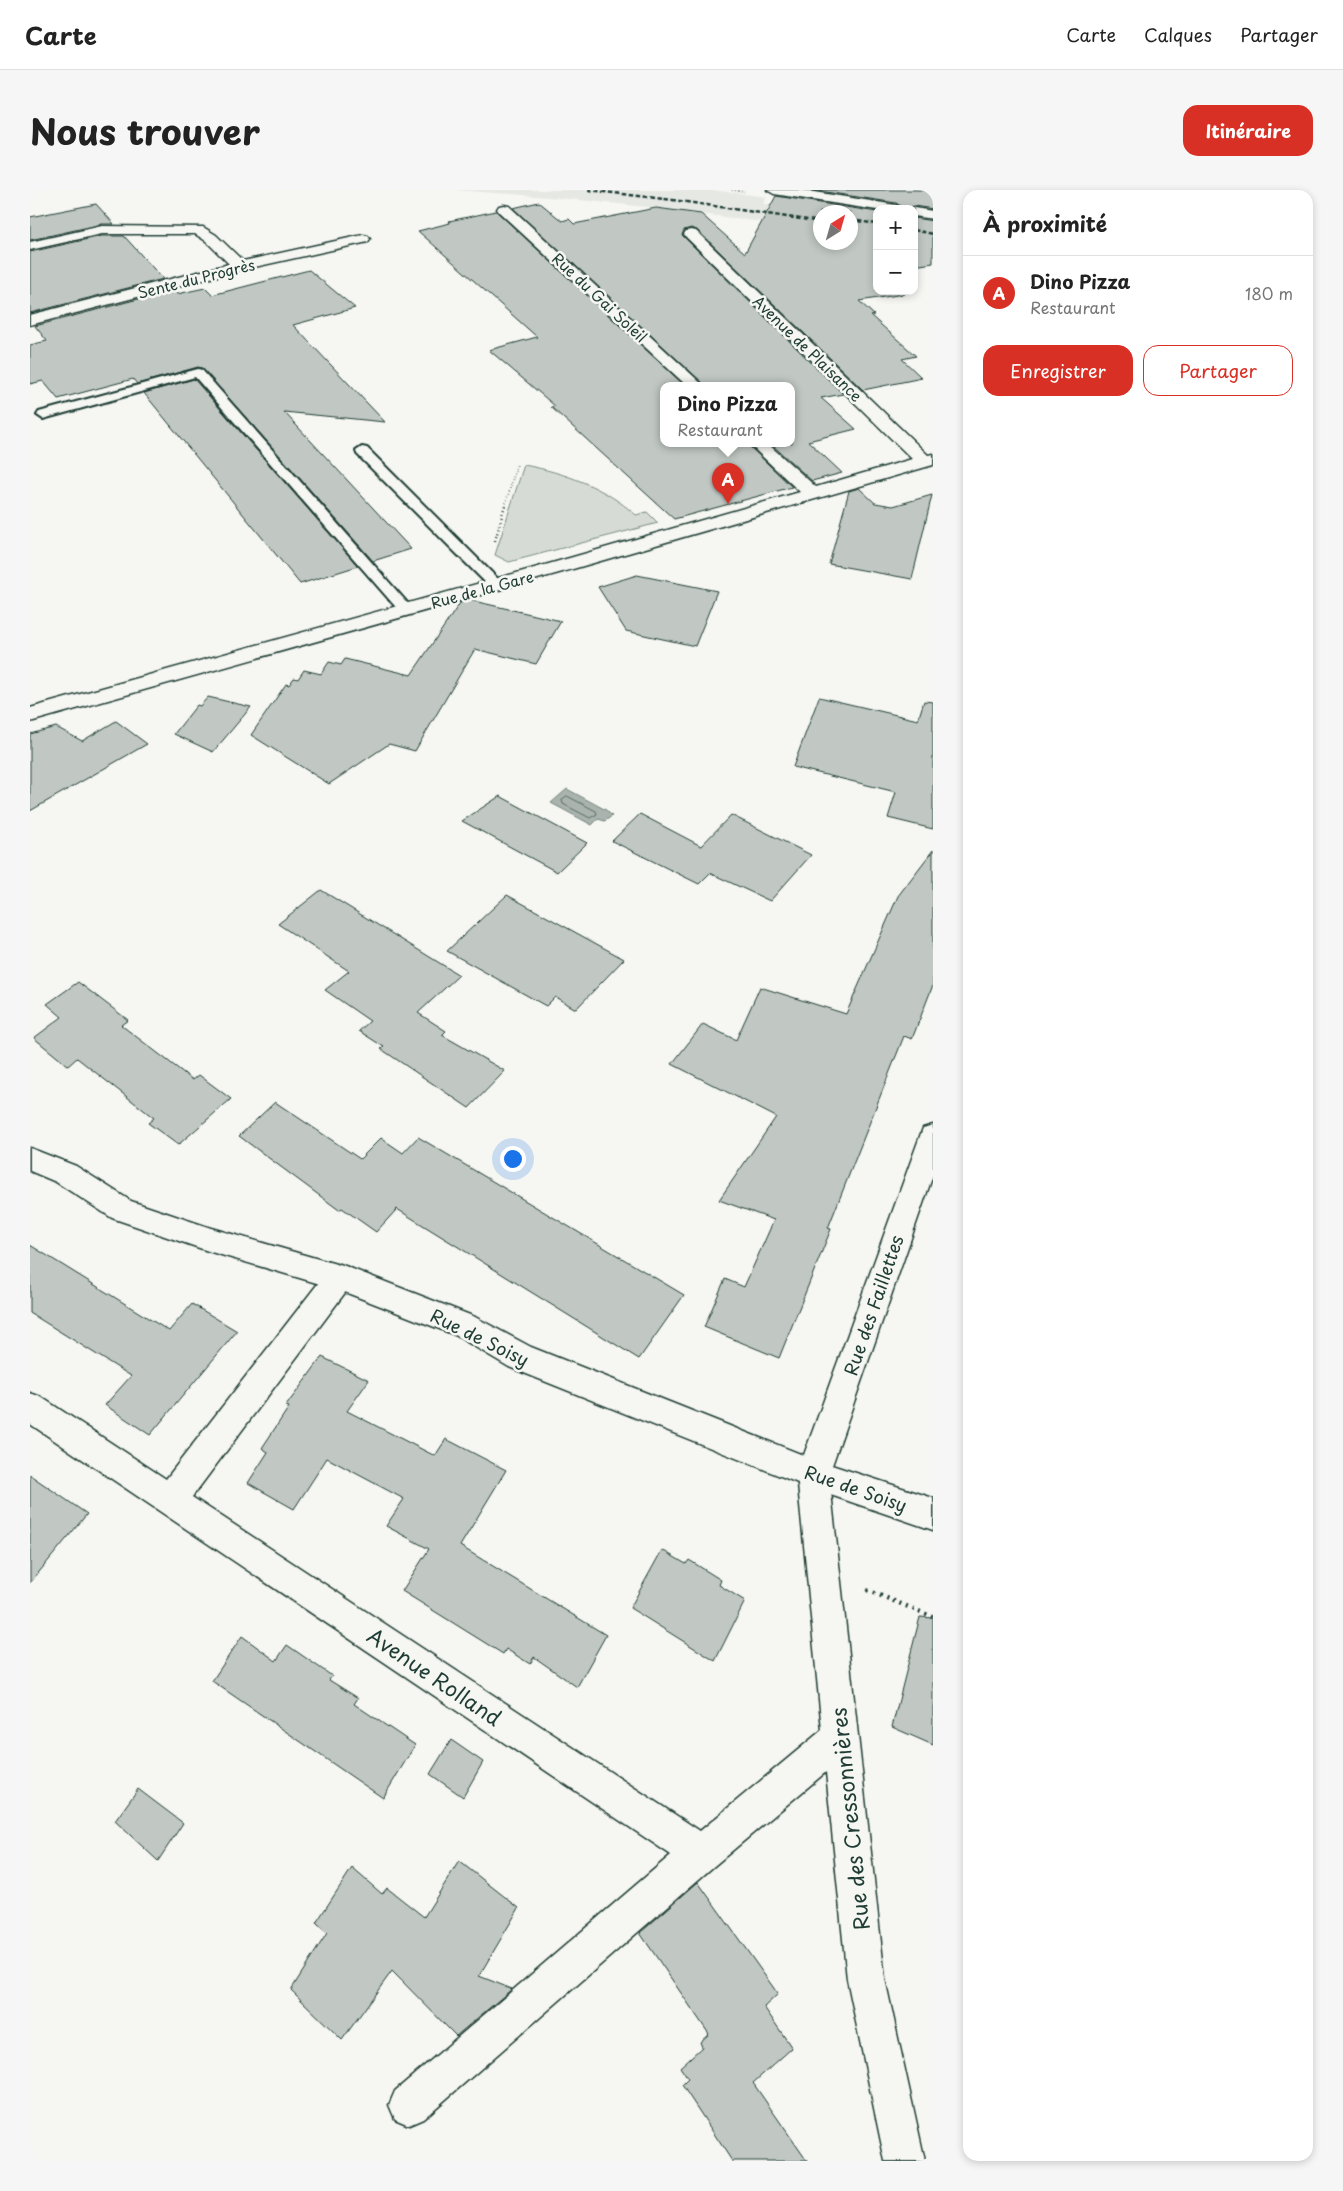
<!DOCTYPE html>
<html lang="fr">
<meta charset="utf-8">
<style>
:root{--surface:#fff;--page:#f6f6f6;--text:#222;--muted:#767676;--line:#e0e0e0;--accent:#d93025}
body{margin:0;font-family:"Playpen Sans",sans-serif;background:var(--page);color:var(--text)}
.controls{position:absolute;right:15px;top:15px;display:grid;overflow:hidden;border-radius:10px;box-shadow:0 2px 8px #0003}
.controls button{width:45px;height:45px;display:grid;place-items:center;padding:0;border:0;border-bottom:1px solid var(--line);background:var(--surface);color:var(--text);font:25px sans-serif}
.compass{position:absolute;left:783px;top:15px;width:45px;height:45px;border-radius:50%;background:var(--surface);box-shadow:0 2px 8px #0003;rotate:37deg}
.you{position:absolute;left:482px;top:968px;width:18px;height:18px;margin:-12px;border:4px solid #fff;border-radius:50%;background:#1a73e8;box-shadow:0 0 0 8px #1a73e833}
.badge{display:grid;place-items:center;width:32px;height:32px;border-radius:50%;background:var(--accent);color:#fff;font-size:16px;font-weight:700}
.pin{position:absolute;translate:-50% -41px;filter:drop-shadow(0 1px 2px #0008)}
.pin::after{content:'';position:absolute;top:26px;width:18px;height:15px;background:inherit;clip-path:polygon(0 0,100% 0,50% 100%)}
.popup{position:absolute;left:630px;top:192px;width:135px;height:65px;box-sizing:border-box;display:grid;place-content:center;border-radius:10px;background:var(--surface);filter:drop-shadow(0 1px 4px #0005);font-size:16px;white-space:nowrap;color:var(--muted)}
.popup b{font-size:19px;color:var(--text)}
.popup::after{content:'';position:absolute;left:50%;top:100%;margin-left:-10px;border:10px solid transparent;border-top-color:var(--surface)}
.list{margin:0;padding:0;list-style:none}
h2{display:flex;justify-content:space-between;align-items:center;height:65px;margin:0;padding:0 20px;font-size:21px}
h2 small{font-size:16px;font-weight:400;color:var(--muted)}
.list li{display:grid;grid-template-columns:32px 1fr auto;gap:15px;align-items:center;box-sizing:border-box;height:75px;padding:0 20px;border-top:1px solid var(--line)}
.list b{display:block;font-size:19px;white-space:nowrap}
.list p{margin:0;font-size:16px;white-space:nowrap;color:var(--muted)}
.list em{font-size:16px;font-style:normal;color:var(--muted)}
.actions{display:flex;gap:10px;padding:15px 20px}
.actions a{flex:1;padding:11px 0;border:1px solid var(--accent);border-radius:15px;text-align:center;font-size:18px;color:var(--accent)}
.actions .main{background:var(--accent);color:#fff}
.map{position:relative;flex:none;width:903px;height:1971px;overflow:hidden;border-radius:15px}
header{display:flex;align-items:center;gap:30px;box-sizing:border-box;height:70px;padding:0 25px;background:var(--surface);border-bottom:1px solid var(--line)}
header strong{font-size:24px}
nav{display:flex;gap:28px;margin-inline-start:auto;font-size:18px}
.intro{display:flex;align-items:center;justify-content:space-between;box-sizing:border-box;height:120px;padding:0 30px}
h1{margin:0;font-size:35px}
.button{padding:12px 22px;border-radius:15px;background:var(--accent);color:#fff;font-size:18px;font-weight:700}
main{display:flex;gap:30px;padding:0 30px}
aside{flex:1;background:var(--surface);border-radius:15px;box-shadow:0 2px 8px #0003}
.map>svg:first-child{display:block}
.built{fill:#e6e8e4}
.green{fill:#d6dbd6;stroke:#7a8c85}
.water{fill:#aab3ae;stroke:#72847d}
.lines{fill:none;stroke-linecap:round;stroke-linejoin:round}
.shore{stroke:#576c65;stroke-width:1}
.building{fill:#c1c8c3;stroke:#1f3d34;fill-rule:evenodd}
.lane-casing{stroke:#1f3d34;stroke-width:4}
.street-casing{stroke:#1f3d34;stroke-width:3}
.secondary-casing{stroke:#1f3d34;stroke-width:3}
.path-far2{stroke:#1f3d34;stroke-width:2;stroke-dasharray:0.5 2.5;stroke-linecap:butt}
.path-far1{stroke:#1f3d34;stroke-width:2.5;stroke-dasharray:1 3;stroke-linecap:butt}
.path{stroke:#1f3d34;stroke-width:4.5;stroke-dasharray:2 5;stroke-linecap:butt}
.lane{fill:#f6f6f2;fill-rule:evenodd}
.street{fill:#f6f6f2;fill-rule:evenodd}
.secondary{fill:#f6f6f2;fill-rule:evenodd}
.rail{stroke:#1f3d34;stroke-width:2.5;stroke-dasharray:4.5 2.5;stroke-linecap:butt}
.labels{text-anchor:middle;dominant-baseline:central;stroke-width:5;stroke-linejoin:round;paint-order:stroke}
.far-street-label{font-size:15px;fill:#1f3d34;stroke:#f6f6f2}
.street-label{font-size:18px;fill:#1f3d34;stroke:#f6f6f2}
.near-street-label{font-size:21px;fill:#1f3d34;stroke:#f6f6f2}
</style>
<header>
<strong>Carte</strong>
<nav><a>Carte</a><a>Calques</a><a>Partager</a></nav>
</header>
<div class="intro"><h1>Nous trouver</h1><a class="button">Itinéraire</a></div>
<main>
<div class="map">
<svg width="903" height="1971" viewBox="0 0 903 1971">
<rect width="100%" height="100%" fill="#f6f6f2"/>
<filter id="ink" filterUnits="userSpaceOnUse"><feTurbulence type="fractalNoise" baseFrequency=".02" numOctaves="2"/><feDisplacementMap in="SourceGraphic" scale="10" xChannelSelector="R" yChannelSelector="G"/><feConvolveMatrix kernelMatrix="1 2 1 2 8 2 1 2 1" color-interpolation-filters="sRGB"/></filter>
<g filter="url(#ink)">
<path class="built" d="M424,0H682L737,7L733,14L790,23V34L736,25L732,32L627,18L519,7Z"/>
<path class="green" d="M494,275C536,283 574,297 606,325L617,322L628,333L479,372L465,365Z"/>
<path class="water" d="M537,599L576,620L582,626L575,631L568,629L562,635L521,613Z"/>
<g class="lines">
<path class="shore" d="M537,606L566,621L567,624L560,628L533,614L532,610Z"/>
</g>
<g class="building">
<path d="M783,0H903V19L884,16L875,19L866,13Z"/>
<path d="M746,6L847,22V101H872L874,104L829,111L844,125L841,126L886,166L872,169L892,188L833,200L667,40L661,38L654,40L652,45L655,48L813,204L791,208L826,239L778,251L812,283L782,291L740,253H762V195H675L483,18L509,12L532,31L539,29L544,34L626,18L671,24L715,63ZM790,22H820V52H790Z"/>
<path d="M66,14L84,34H72L0,50V27Z"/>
<path d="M466,21L654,195H634V253H716L762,297L644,329L521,217L525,216L459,160L507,147L388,41L420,33L419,31Z"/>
<path d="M884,28L903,31V73L884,76Z"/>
<path d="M72,46H94L133,89L0,123V62Z"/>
<path d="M279,80L325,118L263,135L355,232L254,222L381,359L343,371L172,178L168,177L107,194L103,189L28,209L13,191L0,194V155L17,151L5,136L143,100L147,104L175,98L182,105Z"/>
<path d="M164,189L328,376L270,394L114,203Z"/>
<path d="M829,298L845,313L863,316L902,305L882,389L799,374L819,301Z"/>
<path d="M607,385L687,401L665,456L596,441L568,397Z"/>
<path d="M439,410L531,431L506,474L445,459L385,561L359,554L299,594L221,545L256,494L259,495L264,488L268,489L274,480L291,484L299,472L311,475L315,469L381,485L430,413Z"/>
<path d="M178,507L221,517L183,562L144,544L167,515L170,516Z"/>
<path d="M789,507L888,530L894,511L903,512V639L858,628L866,602L763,577Z"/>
<path d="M86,531L117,554L0,621V544L26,537L52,551Z"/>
<path d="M470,606L557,653L527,682L432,631Z"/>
<path d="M610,624L671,656L701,625L781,665L740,711L680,683L669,694L582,651Z"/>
<path d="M903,660V795L882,849L874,846L798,1038L801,1039L749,1168L674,1137L695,1089L714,1097L744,1030L689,1010L746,927L642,874L673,834L706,850L730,797L816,824L868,706Z"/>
<path d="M291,700L429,785L388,823L416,841L412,845L475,881L439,918L351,859L354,857L329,841L340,831L295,800L319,781L248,734Z"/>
<path d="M477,705L594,769L546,819L525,807L516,816L417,761Z"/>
<path d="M48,792L98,830L91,835L163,890L169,885L201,909L148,955L118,933L124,928L47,868L38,876L4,848L32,827L17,814Z"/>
<path d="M245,912L330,969L351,948L373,963L388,947L654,1105L609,1169L367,1019L346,1042L312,1018L309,1020L209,946Z"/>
<path d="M0,1055L139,1141L162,1114L207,1141L120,1245L75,1215L101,1186L0,1123Z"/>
<path d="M292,1167L339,1190L317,1221L405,1266L416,1249L476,1280L430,1356L576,1445L547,1497L504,1467L500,1474L476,1459L473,1464L372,1401L399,1359L356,1336L374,1309L297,1268L264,1319L218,1293L238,1262L232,1258L259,1217L256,1216Z"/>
<path d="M0,1285L57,1324L0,1393Z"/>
<path d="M632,1360L656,1374L659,1370L691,1390L689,1395L715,1411L685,1471L600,1418Z"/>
<path d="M890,1427L903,1428V1555L862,1537Z"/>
<path d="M212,1446L246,1471L257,1455L302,1486L299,1490L328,1508L324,1514L385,1555L353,1608L182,1491Z"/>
<path d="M421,1550L453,1572L433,1607L400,1584Z"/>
<path d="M108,1599L153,1633L128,1671L85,1631Z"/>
<path d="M429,1671L489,1718L449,1786L482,1799L426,1846L362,1781L312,1850L261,1800L297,1743L286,1733L322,1678L352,1704L357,1698L394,1727Z"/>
<path d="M668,1692L748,1804L734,1817L762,1858L723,1893L777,1971H702L652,1895L658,1889L650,1877L672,1857L670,1852L679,1844L610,1743Z"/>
</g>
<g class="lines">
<defs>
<g id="lane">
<path d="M168,179L172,180L381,417L383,420L381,423H371L165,187L13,229L7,225L9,222Z"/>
<path d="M332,257L337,258L471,392L473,395L471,398H461L327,264L326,261Z"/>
</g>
<g id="street">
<path d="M737,0H771L866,15L873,19L847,20L744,4Z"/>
<path d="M474,15L479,16L673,195H656L469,22L467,19L469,16Z"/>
<path d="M884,18L903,21V29L884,26V19H880Z"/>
<path d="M72,36L173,37L186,45L213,71L333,45L338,46L340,49L338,52L211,80L0,135V125L199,74L176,51L165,44H72L0,60V52Z"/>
<path d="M661,40L666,41L898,265L903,264V275L529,383L0,532V518L515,375L770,302L718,253H737L786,297L882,269L656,47L654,44L656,41Z"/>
<path d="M903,935V985L799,1284L855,1789L895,1971H855L817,1789L796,1582L684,1676L393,1929L379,1935L365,1929L359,1915L365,1901L641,1665L0,1234V1203L11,1207L136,1289L300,1078L310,1074L320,1078L324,1087L320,1096L162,1307L670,1641L792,1540L767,1284L890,946L893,938Z"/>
</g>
<path id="secondary" d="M0,958L46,976L101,1011L181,1038L320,1078L445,1127L501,1157L783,1269L903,1308V1340L783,1299L479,1177L425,1145L307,1099L181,1062L82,1028L26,992L0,981Z"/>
</defs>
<use href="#lane" class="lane-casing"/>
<use href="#street" class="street-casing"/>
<use href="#secondary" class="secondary-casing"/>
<g class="path-far2">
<path d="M702,0L714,2"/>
<path d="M475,316L487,274"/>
</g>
<path class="path-far1" d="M465,351L475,315"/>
<path class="path" d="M837,1400L903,1427"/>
<use href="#lane" class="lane"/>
<use href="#street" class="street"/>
<use href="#secondary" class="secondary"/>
<g class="rail">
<path d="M558,0L643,10L791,32"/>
<path d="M821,30L847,34"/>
<path d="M884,40L903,44"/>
</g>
</g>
</g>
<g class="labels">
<g class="far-street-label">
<text transform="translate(166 88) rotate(-14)">Sente du Progrès</text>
<text transform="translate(570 107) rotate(43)">Rue du Gai Soleil</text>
<text transform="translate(778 158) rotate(44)">Avenue de Plaisance</text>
<text transform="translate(452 399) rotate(-15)">Rue de la Gare</text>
</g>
<g class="street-label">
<text transform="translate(843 1115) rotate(-71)">Rue des Faillettes</text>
<text transform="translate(450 1147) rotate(26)">Rue de Soisy</text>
<text transform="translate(826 1298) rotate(19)">Rue de Soisy</text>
</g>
<g class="near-street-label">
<text transform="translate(405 1486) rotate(34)">Avenue Rolland</text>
<text transform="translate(819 1629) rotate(-96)">Rue des Cressonnières</text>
</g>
</g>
</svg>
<div class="controls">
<button>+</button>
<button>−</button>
</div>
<svg class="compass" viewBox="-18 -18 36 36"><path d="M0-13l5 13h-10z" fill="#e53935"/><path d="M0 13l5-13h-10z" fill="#767676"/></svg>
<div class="you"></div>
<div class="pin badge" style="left:698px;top:314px">A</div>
<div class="popup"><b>Dino Pizza</b>Restaurant</div>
</div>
<aside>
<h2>À proximité<small></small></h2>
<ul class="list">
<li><span class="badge">A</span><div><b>Dino Pizza</b><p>Restaurant</p></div><em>180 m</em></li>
</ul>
<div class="actions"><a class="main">Enregistrer</a><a>Partager</a></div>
</aside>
</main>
